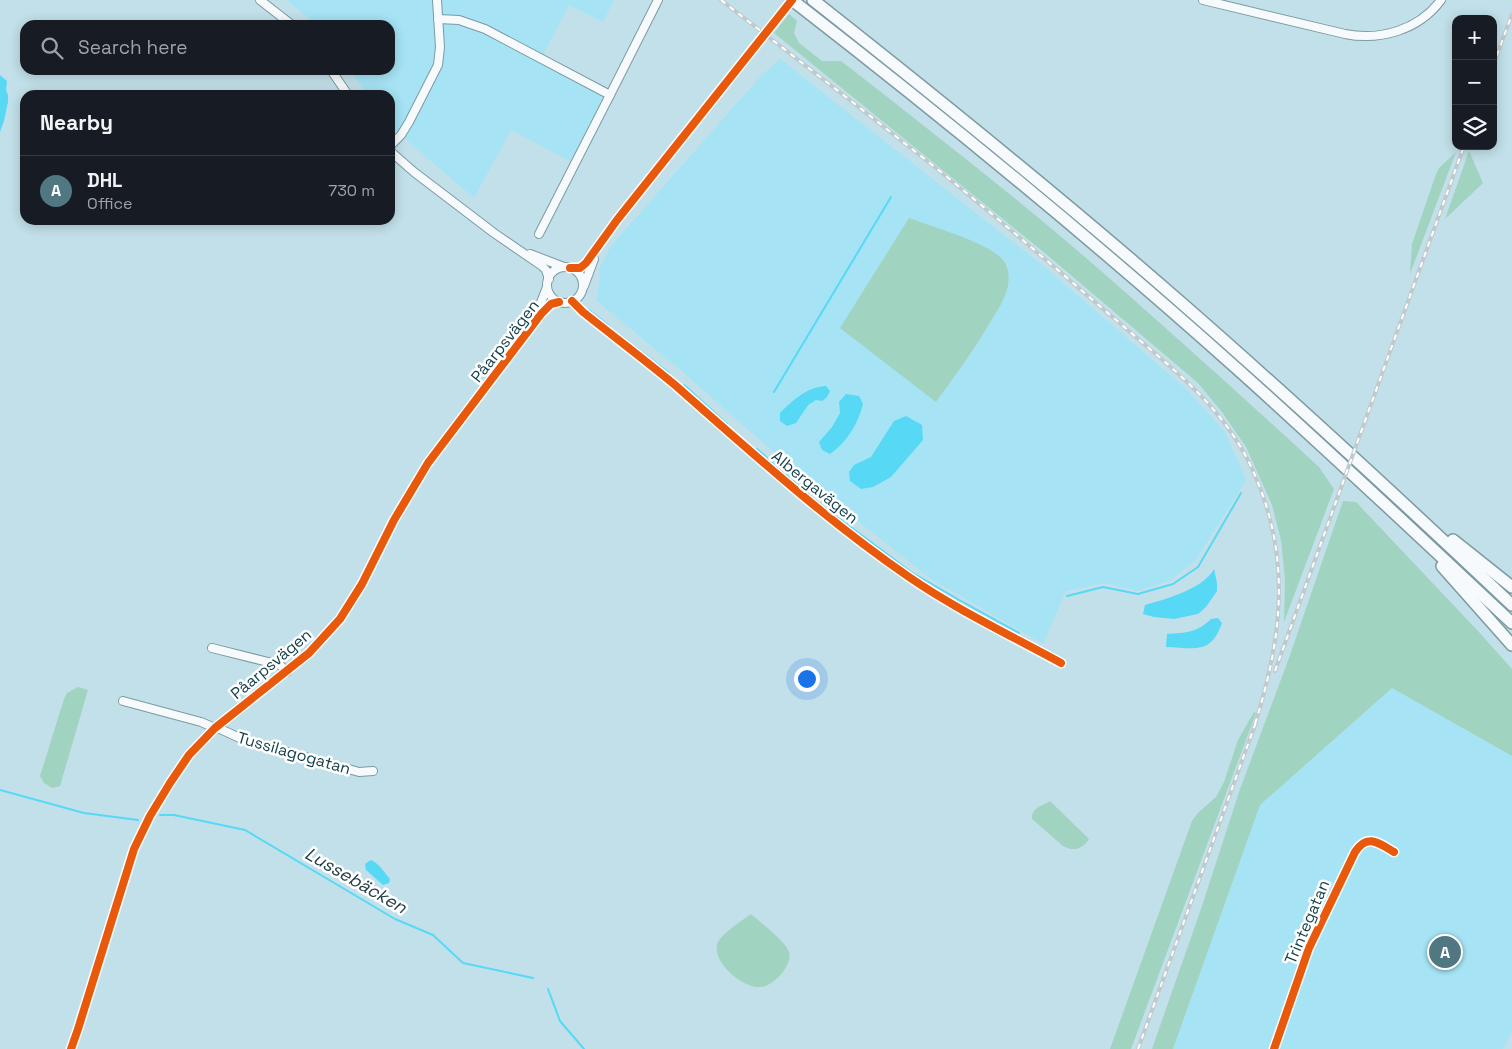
<!DOCTYPE html>
<meta charset="utf-8">
<style>
:root{--surface:#171b24;--page:#242831;--text:#f1f3f6;--muted:#9ea1a6;--line:#363941;--accent:#517782}
body{margin:0;font-family:"Space Grotesk",sans-serif;background:var(--page);color:var(--text)}
.controls{position:absolute;right:15px;top:15px;display:grid;overflow:hidden;border-radius:10px;box-shadow:0 2px 12px #0003}
.controls button{width:45px;height:45px;display:grid;place-items:center;padding:0;border:0;border-bottom:1px solid var(--line);background:var(--surface);color:var(--text);font:25px sans-serif}
.you{position:absolute;left:806px;top:678px;width:18px;height:18px;margin:-12px;border:4px solid #fff;border-radius:50%;background:#1a73e8;box-shadow:0 0 0 8px #1a73e833}
.badge{display:grid;place-items:center;width:32px;height:32px;border-radius:50%;background:var(--accent);color:#fff;font-size:16px;font-weight:700}
.pin{position:absolute;translate:-50% -50%;border:2px solid #fff;box-shadow:0 1px 5px #0006}
.list{margin:0;padding:0;list-style:none}
h2{display:flex;justify-content:space-between;align-items:center;height:65px;margin:0;padding:0 20px;font-size:21px}
h2 small{font-size:16px;font-weight:400;color:var(--muted)}
.list li{display:grid;grid-template-columns:32px 1fr auto;gap:15px;align-items:center;box-sizing:border-box;height:70px;padding:0 20px;border-top:1px solid var(--line)}
.list b{display:block;font-size:19px;white-space:nowrap}
.list p{margin:0;font-size:16px;white-space:nowrap;color:var(--muted)}
.list em{font-size:16px;font-style:normal;color:var(--muted)}
.icon{flex:none;width:28px;height:28px;fill:none;stroke:currentColor;stroke-width:2;stroke-linecap:round;stroke-linejoin:round}
.map{position:relative;flex:none;width:1512px;height:1049px;overflow:hidden}
.search{position:absolute;background:var(--surface);box-shadow:0 2px 12px #0003;left:20px;top:20px;width:375px;height:55px;display:flex;align-items:center;gap:12px;box-sizing:border-box;padding:0 18px;border-radius:15px;color:var(--muted);font-size:19px}
.panel{position:absolute;background:var(--surface);box-shadow:0 2px 12px #0003;left:20px;top:90px;width:375px;height:135px;border-radius:15px}
.map>svg:first-child{display:block}
.built{fill:#a6e3f4;fill-rule:evenodd}
.green{fill:#a1d3c1}
.water{fill:#57d9f6}
.lines{fill:none;stroke-linecap:round;stroke-linejoin:round}
.stream{stroke:#57d9f6;stroke-width:2}
.minor-casing{stroke:#7d9aa1;stroke-width:10}
.highway-casing{stroke:#7d9aa1;stroke-width:14}
.minor{stroke:#f6fafc;stroke-width:8}
.highway{stroke:#f6fafc;stroke-width:11}
.rail-casing{stroke:#c0cacd;stroke-width:4}
.rail{stroke:#fff;stroke-width:2;stroke-dasharray:5.5;stroke-linecap:butt}
.cycleway-casing{stroke:#fff;stroke-width:11}
.cycleway{stroke:#e8590c;stroke-width:8}
.labels{text-anchor:middle;dominant-baseline:central;stroke-width:5;stroke-linejoin:round;paint-order:stroke}
.street-label{font-size:16px;fill:#143f4a;stroke:#fff}
.water-label{font-size:18px;font-style:italic;fill:#253e46;stroke:#fff}
</style>
<div class="map">
<svg width="1512" height="1049" viewBox="0 0 1512 1049">
<rect width="100%" height="100%" fill="#c2e0e9"/>
<g class="built">
<path d="M287,0H614L603,22L569,5L543,55L608,88L572,162L511,130L474,198L390,126V95H367L350,70H390V25H314L308,18Z"/>
<path d="M780,59L1047,269L1186,389L1225,432L1246,480L1196,560L1171,580L1138,591L1104,583L1066,591L1043,644L930,578L815,487L761,441L684,373L596,300L600,279L599,269L611,246L760,77ZM909,219L978,244L992,251L1007,265L1008,274L1009,284L993,318L972,352L936,402Z"/>
<path d="M1392,688L1512,756V1031L1503,1049H1173L1260,805Z"/>
</g>
<g class="green">
<path d="M789,14L797,21L794,33L799,43L822,61H841C923,125 1006,189 1085,257C1164,326 1242,396 1319,467L1334,489L1284,622L1285,579L1281,540L1272,505L1246,447L1222,412L1198,383L1046,254L774,33Z"/>
<path d="M1469,151L1483,183L1445,219Z"/>
<path d="M1456,152L1410,274L1412,244L1435,177L1439,168Z"/>
<path d="M909,218C932,227 988,242 1003,260C1010,268 1010,283 1006,293C1002,304 994,316 988,326C972,353 954,377 936,402L840,328Z"/>
<path d="M1343,501L1356,502L1477,630L1512,669V756L1392,688L1260,805L1173,1049H1152L1201,909L1239,792L1289,658Z"/>
<path d="M78,687L88,690L60,786L52,788L44,783L40,776L64,699L67,693Z"/>
<path d="M1254,712L1256,713L1131,1049H1110L1192,821L1198,813L1216,797L1224,782L1238,740Z"/>
<path d="M1050,801L1089,839C1083,849 1073,852 1063,846L1032,819C1031,808 1042,806 1050,801Z"/>
<path d="M751,914C759,921 787,943 789,952C793,965 773,987 760,987C743,988 713,963 717,945C719,935 743,920 751,914Z"/>
</g>
<g class="water">
<path d="M0,75L7,81L6,90L8,95V102L4,121L0,132Z"/>
<path d="M826,386L830,391L827,397L822,401L816,400L808,405L796,423L787,426L780,421V413C793,400 807,387 826,386Z"/>
<path d="M846,394L859,396L863,404C858,424 847,442 830,454L822,450L819,442L832,427L840,413L839,402Z"/>
<path d="M906,416L922,425L923,440L891,477L873,487L861,489L850,481L849,472L854,465L871,457L894,421Z"/>
<path d="M1214,569L1217,583V591L1206,607L1198,614L1174,619L1154,617L1143,614L1145,605C1166,599 1203,589 1214,569Z"/>
<path d="M1218,618L1222,623C1211,655 1194,648 1166,647L1167,634C1186,633 1198,632 1211,619Z"/>
<path d="M371,860C379,863 385,873 390,879L389,883L383,885L366,870L365,864Z"/>
</g>
<g class="lines">
<g class="stream">
<path d="M589,310L609,326"/>
<path d="M617,333L669,373"/>
<path d="M684,385L727,424"/>
<path d="M774,392L891,197"/>
<path d="M757,449L813,499L911,572L961,601L1019,633"/>
<path d="M1067,596L1103,587L1138,594L1173,584L1198,567L1241,493"/>
<path d="M0,790L84,813L138,820"/>
<path d="M160,815H174L245,830L395,919L433,935L463,963L533,978"/>
<path d="M548,989L560,1021L584,1049"/>
</g>
<defs>
<g id="minor">
<path d="M260,0L292,25"/>
<path d="M1203,0L1345,34C1380,41 1419,30 1441,0"/>
<path d="M438,19L459,20L485,29L610,95L658,0"/>
<path d="M331,70L348,95"/>
<path d="M390,146L401,135L409,122L438,65L440,47L437,0"/>
<path d="M390,151L414,172L494,233L542,266L546,270L549,279"/>
<path d="M539,234L610,95"/>
<path d="M530,254L564,267"/>
<circle cx="565" cy="285" r="18"/>
<path d="M570,268H580L586,263L617,220L788,5"/>
<path d="M584,286L594,259"/>
<path d="M572,301L583,312C613,336 645,360 675,385C751,452 826,520 909,577C957,610 1010,635 1061,663"/>
<path d="M535,318L547,287"/>
<path d="M212,648L280,665L287,672"/>
<path d="M123,701L201,722L215,728"/>
<path d="M216,727L244,740L359,772L373,771"/>
<path d="M71,1049L78,1029L134,849L150,816L170,783L189,755L215,728L309,653L340,619L362,584L394,520L428,463L541,314L551,304L559,302"/>
<path d="M1274,1049L1309,948L1355,852C1367,833 1379,843 1394,852"/>
</g>
<g id="highway">
<path d="M792,0C943,117 1092,239 1234,366C1328,450 1420,537 1512,623"/>
<path d="M813,0C940,100 1065,201 1186,307C1297,404 1405,504 1512,605"/>
<path d="M1453,540L1512,587"/>
<path d="M1442,566L1512,645"/>
</g>
</defs>
<use href="#minor" class="minor-casing"/>
<use href="#highway" class="highway-casing"/>
<use href="#minor" class="minor"/>
<use href="#highway" class="highway"/>
<defs>
<g id="rail">
<path d="M721,0C781,47 843,94 903,142C961,187 1017,235 1073,283C1096,303 1120,323 1144,344C1189,382 1230,418 1254,473C1292,559 1282,640 1254,727"/>
<path d="M1493,66L1512,14"/>
<path d="M1275,671L1464,146"/>
<path d="M1138,1049L1256,722"/>
</g>
</defs>
<use href="#rail" class="rail-casing"/>
<use href="#rail" class="rail"/>
<defs>
<g id="cycleway">
<path d="M570,268H580L586,263L617,220L792,0"/>
<path d="M572,301L583,312C613,336 645,360 675,385C751,452 826,520 909,577C957,610 1010,635 1061,663"/>
<path d="M71,1049L78,1029L134,849L150,816L170,783L189,755L215,728L309,653L340,619L362,584L394,520L428,463L541,314L551,304L559,302"/>
<path d="M1274,1049L1309,948L1355,852C1367,833 1379,843 1394,852"/>
</g>
</defs>
<use href="#cycleway" class="cycleway-casing"/>
<use href="#cycleway" class="cycleway"/>
</g>
<g class="labels">
<g class="street-label">
<text transform="translate(505 341) rotate(-52)">Påarpsvägen</text>
<text transform="translate(815 487) rotate(39)">Albergavägen</text>
<text transform="translate(271 664) rotate(-40)">Påarpsvägen</text>
<text transform="translate(294 753) rotate(16)">Tussilagogatan</text>
<text transform="translate(1307 922) rotate(-67)">Trintegatan</text>
</g>
<g class="water-label">
<text transform="translate(356 880) rotate(30)">Lussebäcken</text>
</g>
</g>
</svg>
<div class="controls">
<button>+</button>
<button>−</button>
<button><svg class="icon" aria-label="layers" viewBox="0 0 24 24"><path d="M12 4l9 5-9 5-9-5zM3 14l9 5 9-5"/></svg></button>
</div>
<div class="you"></div>
<div class="pin badge" style="left:1445px;top:952px">A</div>
<div class="search"><svg class="icon" aria-label="search" viewBox="0 0 24 24"><circle cx="10" cy="10" r="6"/><path d="M15 15l6 6"/></svg>Search here</div>
<section class="panel">
<h2>Nearby<small></small></h2>
<ul class="list">
<li><span class="badge">A</span><div><b>DHL</b><p>Office</p></div><em>730 m</em></li>
</ul>
</section>
</div>
